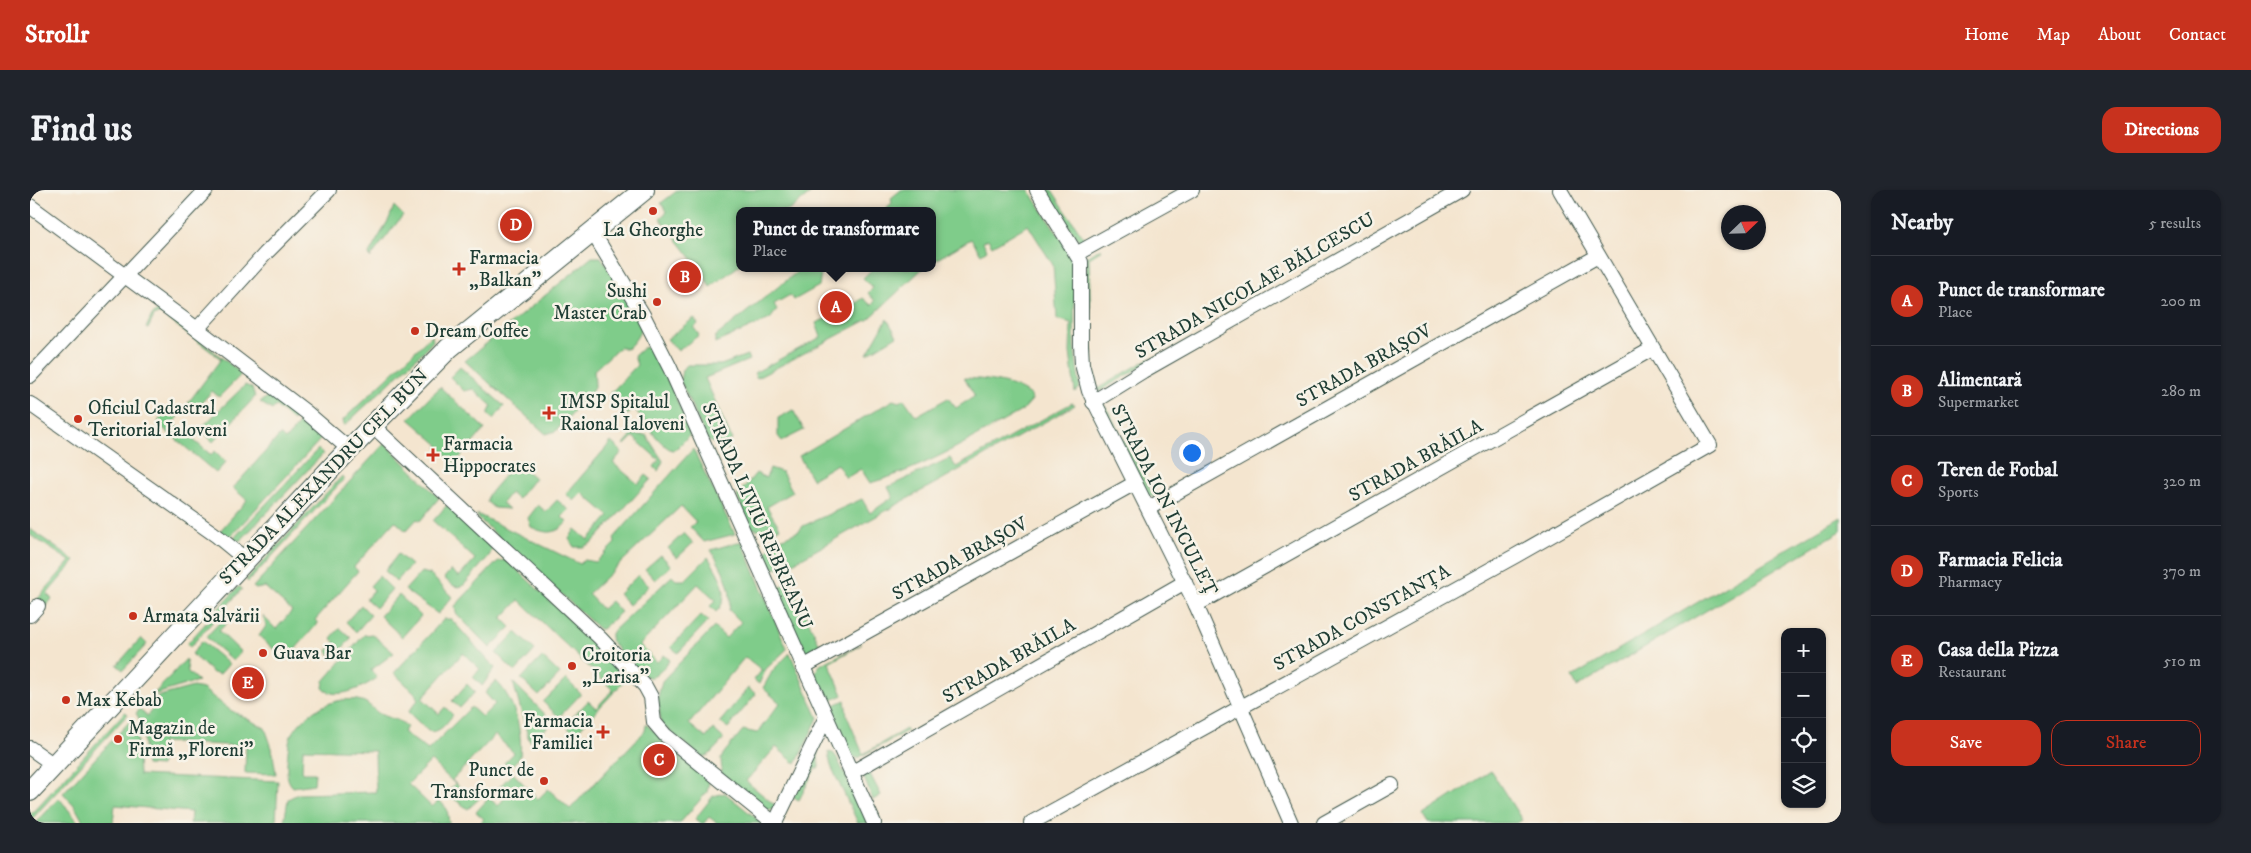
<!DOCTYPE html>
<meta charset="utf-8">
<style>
:root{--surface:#171b24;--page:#20242c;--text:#f1f3f6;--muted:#9ea1a6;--line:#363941;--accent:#c8321e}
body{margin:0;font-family:"IM FELL DW Pica",serif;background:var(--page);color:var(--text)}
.controls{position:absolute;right:15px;bottom:15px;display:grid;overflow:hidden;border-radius:10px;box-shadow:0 1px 4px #0004}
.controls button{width:45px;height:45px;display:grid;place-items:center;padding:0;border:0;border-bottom:1px solid var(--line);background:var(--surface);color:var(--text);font:25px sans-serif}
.compass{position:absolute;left:1691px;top:15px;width:45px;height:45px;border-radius:50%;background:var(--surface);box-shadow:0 1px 4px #0004;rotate:67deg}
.you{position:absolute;left:1161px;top:262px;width:18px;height:18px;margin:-12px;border:4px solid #fff;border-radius:50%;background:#1a73e8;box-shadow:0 0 0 8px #1a73e833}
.badge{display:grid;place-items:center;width:32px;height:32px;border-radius:50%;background:var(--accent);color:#fff;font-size:16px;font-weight:700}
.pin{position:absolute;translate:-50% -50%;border:2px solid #fff;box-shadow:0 1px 5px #0006}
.popup{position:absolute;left:706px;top:17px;width:200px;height:65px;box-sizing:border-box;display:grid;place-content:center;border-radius:10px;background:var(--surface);filter:drop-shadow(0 1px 4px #0005);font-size:16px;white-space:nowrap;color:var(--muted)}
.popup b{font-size:19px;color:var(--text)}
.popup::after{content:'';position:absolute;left:50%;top:100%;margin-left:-10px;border:10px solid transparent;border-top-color:var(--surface)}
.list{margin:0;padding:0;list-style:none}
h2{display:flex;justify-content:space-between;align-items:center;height:65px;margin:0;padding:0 20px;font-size:21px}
h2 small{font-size:16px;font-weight:400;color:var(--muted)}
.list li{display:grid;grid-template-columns:32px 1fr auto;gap:15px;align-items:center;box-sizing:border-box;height:90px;padding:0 20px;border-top:1px solid var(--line)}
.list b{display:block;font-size:19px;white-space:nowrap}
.list p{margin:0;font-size:16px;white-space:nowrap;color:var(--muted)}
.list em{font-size:16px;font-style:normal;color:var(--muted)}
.actions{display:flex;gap:10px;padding:15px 20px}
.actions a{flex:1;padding:11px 0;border:1px solid var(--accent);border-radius:15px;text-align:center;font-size:18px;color:var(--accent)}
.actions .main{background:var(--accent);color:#fff}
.icon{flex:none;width:28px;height:28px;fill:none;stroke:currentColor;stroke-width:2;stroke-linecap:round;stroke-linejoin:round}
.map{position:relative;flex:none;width:1811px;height:633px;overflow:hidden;border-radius:15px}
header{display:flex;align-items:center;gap:30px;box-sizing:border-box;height:70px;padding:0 25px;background:var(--accent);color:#fff}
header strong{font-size:24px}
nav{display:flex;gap:28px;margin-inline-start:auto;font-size:18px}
.intro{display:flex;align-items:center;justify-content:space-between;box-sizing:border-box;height:120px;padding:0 30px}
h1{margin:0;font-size:35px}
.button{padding:12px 22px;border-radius:15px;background:var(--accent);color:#fff;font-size:18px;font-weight:700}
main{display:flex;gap:30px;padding:0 30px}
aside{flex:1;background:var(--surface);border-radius:15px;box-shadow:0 1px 4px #0004}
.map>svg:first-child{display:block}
.green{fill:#7fcc8a;stroke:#4f845f}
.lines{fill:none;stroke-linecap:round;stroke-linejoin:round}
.minor-casing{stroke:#3f564b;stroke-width:16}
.secondary-casing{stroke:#3f564b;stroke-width:22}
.minor{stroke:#fff;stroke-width:14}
.secondary{stroke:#fff;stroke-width:20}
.poi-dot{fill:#c8321e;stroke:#f7f3e8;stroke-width:2}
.labels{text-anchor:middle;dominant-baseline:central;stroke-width:5;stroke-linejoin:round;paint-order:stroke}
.poi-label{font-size:19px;fill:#1f3d34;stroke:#f7f3e8;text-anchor:start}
.street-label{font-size:19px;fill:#1f3d34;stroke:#f7f3e8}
</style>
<header>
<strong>Strollr</strong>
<nav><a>Home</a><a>Map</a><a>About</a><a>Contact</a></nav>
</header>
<div class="intro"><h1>Find us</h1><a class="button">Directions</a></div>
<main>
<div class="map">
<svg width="1811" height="633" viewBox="0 0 1811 633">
<rect width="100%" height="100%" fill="#f7f3e8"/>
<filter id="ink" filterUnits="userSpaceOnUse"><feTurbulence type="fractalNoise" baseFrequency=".02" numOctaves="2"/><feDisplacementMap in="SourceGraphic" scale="10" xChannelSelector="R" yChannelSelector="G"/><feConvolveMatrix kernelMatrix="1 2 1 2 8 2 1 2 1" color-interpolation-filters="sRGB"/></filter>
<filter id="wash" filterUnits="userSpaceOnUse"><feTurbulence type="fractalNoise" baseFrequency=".0096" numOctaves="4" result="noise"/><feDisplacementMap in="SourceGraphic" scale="20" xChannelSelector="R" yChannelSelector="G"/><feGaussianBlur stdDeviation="1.12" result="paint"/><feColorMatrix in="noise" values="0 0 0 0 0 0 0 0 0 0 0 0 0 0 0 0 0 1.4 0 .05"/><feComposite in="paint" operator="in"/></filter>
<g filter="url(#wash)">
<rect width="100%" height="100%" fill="#f4e5cf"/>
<g class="green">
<path d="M648,0H785L758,21H710V75L680,97L673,83L630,28L637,22L631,13Z"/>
<path d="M871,0H999L1045,70L1044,155L1050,198L1045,202L1040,162L1041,133L1027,129L1023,75L998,35L962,56L958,49L953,52L957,60L951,64L941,49L902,72V21H854L862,14L861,8Z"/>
<path d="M1013,0H1022L1055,50L1050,52Z"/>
<path d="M364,16L373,25L340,68L339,64L359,29Z"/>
<path d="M1071,58L1072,60L1059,68L1062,171L1067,199L1120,168L1121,171L1068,202L1057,168L1056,67Z"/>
<path d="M562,67H571L612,133C610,145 605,151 597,159L590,157L564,180L565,195L562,201L526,241L516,244L435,171Z"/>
<path d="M772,78H792L789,96L764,110L760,105L744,114L747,120L740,129L685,153V147Z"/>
<path d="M843,78H893L839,129L727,188L724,183L791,147L786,133L818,119L833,108L841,115L845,111L838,103L843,98L833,88Z"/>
<path d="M130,119L210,182V186L189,207L182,201L165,220L158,213L191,169L130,123L124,126L118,139L116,138L122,125Z"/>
<path d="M664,128L668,134L664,138L669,145L648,161L637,149Z"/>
<path d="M857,129L867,146L837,164Z"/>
<path d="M402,145L403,151L396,159L314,236L313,230Z"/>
<path d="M617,157L624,159L657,233L660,245L647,258L643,260C632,259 612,228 604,218L598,225L578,206L607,175L604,166L613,158Z"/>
<path d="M717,165L719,170L675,188L702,250L696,253L699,260L677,250L650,190L652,180L657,175H691Z"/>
<path d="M430,177L474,216L464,229L458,224L462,216L443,199L434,201L420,187Z"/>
<path d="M934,188C955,189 985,192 1001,206L1002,210L993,220C943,248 895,278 840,293L831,279L816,288L807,274L782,289L769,266L863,210L869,212L874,209L886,226L918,208L926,218L945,206Z"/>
<path d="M215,195L222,198L225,207L183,252L170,239Z"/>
<path d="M410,197L455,239L425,273L407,257L409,255L379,229Z"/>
<path d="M242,204L268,223L263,231L246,216L242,220L230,212Z"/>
<path d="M1042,213L1045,215L761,374L746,378L735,376L731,367L746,351L769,341L773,336L832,309L840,323L863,307L858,297L920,268L926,277Z"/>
<path d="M1071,215L1076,217L1123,304L1127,305L1135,301L1137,304L1126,308L1117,305Z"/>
<path d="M139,220L148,227L143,233L180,264H182L185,261L196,272L186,283L128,234L129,230Z"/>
<path d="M763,220L774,240L752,251L748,246V228Z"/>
<path d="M277,230L291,247L289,251L198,349L189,342L217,310L203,298L250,245L255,250L270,233Z"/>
<path d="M602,245H616L633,271L628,281L624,277L629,270L603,247L595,255L594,254Z"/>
<path d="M581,252L592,262L583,273L608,294L616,285L621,289L563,352L553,357H544L539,349L545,339L558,350L579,326L552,303L544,311L536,304Z"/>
<path d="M355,253L409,308L390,331L387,329L376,341L365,331L324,377L328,381L285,430L288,433L256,470L229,446L236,436L233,426L246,439L262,421L235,397L226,399L223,397Z"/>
<path d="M288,259L293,264L211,350L201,351Z"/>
<path d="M663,259L705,344L674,352L660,337L666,332L651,316L558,404L572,419L581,411L591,422L572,439H569L448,328L447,324L550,374L554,370L566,372L585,353L584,348Z"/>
<path d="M486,272L505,288L488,309L480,303L472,313L479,319L464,318L457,312L458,305Z"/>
<path d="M740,278L752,282L763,302L737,317L750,338L742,342L721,338L707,306L726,283L736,288Z"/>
<path d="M312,286L314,289L218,392L216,390Z"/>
<path d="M527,310L539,320L532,327L537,332C526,345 516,344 501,337L498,328L508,315L516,322Z"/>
<path d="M417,315L459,354L462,360L459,366L433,396C424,399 420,393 414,388L421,380L429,387L445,369L403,331Z"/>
<path d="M1811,327V341L1547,497L1542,487Z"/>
<path d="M0,339L45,371L17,404L22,409L14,418L6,411L40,371L0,345Z"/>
<path d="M654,343L663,353L647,368L638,358Z"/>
<path d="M708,352H712L757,459L736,479L729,494L724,490L732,480L715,467L659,534L676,548L683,539L694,549L679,565L671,567L631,534L628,507L632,491L684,437L696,448L711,432L699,420C704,398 692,378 681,360Z"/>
<path d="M368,364L381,375L366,392L355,381Z"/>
<path d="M631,365L641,376L625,390L615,379Z"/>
<path d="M678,367C689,384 703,406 686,422L680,416L686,410L668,394L610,455L627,472L634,465L640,470C635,475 629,485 622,487C610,490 589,460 581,451V443L642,386L646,390H655Z"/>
<path d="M477,370L599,486L545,544L535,535L558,511L566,518L583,500L489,410L472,428L481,437L460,458L426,423L425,416L468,371Z"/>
<path d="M391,382L400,384L422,407L408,424L375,400Z"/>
<path d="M608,385L619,396L599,415L589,404Z"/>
<path d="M349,386L362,399L346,418L336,409L344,400L340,396Z"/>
<path d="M759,391L792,459L781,463L772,461L748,405L750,397Z"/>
<path d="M209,396L212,399L160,457L157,454Z"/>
<path d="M369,405L391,426L372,447L350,426Z"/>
<path d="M331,415L341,425L326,442L316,432Z"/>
<path d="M671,425L678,431L648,463L641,457Z"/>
<path d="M193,429L197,433L189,441L211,462L203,471L176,447Z"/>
<path d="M414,429H421L465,478L452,496L443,487L450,479L433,463L392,508L409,524L415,517L423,525C416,533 410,544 398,541L378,522L388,510L385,503L364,483Z"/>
<path d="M310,438L321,448L304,468L297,461L305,452L301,448Z"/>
<path d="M486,442L505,460L485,482L466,463Z"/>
<path d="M342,444L364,463L341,480L347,488C336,496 305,512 293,498L294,491L334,445Z"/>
<path d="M111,448L117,454L93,480L87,475Z"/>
<path d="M172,451L199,474L190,484L183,483L162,464Z"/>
<path d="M832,454L799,473L813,505L798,512L794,511C789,499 780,486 790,475Z"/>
<path d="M760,463L788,528L766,574L746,557L716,591L747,617L737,620L692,584L691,569L694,563L713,540L727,543L750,513L733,498L743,480Z"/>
<path d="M512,467L530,484L509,506L491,489Z"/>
<path d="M156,469L158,482L168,491L123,505Z"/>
<path d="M536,489L551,504L529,527L513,512Z"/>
<path d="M466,491C484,508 493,542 490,567L479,578L474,573L484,563L465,545L422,590L440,608L448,600L453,605L438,619L416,603L425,594L401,571L378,594L402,617L409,610L417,619L419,633H254L258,609L268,604L346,602L345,561L273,559L272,583H285L284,594L263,597C256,590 257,582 257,572C258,564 258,553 261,546C274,522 306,504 332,511C339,513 344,521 350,524C361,530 367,527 377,537L373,542L398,560L441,517L452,527L465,514L455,503Z"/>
<path d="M483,492L519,528V535L503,552L499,550Z"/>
<path d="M437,494L445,502L430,518L422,511Z"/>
<path d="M163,497L173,499L200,520L235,538L242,558L246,584L215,583L216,556L132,552L131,576L116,575L112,534L106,523L110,519L117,526L124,517L121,514L126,507Z"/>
<path d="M718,498L726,504L698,538L690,532Z"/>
<path d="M815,510L817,526L833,564L876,539L877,541L828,568L818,566L800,517Z"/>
<path d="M95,522L98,524L0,631V625Z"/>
<path d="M102,529L107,547L109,585L248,591L246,633H160L161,622L85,615L83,633H54L44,615L33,603Z"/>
<path d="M616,534L679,591L677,602L650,633H450L454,629L446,622L459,608L468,616L476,606L468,598L483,583L508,609L518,599L540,619L615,541Z"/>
<path d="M883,554V556L839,582L851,605L843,610L833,585L839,579Z"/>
<path d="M798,562L803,563L807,568L838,633H828L801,576Z"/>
<path d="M788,563L789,578L785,579L769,610L763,607L782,567Z"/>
<path d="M1461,581L1492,630L1487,633H1398L1393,625Z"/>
<path d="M695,603L732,633H687L679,627L674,633H670L665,629L683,606Z"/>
<path d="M29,608L49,633H6Z"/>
</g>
</g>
<g filter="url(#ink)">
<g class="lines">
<defs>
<g id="minor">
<path d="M1007,0L1051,72V155L1052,174L1059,201L1166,415L1261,633"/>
<path d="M0,16L167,139L276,222L319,259"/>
<path d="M562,41L613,125L640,178L844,633"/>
<path d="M1048,63L1162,0"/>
<path d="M167,139L235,64L299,0"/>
<path d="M0,186L176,0"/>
<path d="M1063,212L1113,181L1432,0"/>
<path d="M0,214L187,346L215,369"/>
<path d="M342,235L570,448L615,496L621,507L624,532L635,545L744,633"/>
<path d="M1119,318L1568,66"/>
<path d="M1166,415L1622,159"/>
<path d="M0,425L8,416"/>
<path d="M773,477L1105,293"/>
<path d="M0,558L24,575"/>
<path d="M821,583L1155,392"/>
<path d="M745,633L796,527"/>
<path d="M1001,633L1485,366L1680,255L1530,0"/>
<path d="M1294,633L1362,595"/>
</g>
<path id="secondary" d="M0,601L305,274L419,158L614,0"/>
</defs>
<use href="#minor" class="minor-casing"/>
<use href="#secondary" class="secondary-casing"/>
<use href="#minor" class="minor"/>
<use href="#secondary" class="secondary"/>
</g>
</g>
<g class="poi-dot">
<circle cx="623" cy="21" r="5"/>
<path d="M426.5 71.5h5v5h5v5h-5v5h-5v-5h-5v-5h5z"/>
<circle cx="627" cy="112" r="5"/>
<circle cx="385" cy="141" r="5"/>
<path d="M516.5 215.5h5v5h5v5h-5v5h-5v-5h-5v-5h5z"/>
<circle cx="48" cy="229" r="5"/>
<path d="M400.5 257.5h5v5h5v5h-5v5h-5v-5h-5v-5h5z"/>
<circle cx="103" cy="426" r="5"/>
<circle cx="233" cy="463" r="5"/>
<circle cx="542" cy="476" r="5"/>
<circle cx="36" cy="510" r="5"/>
<path d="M570.5 534.5h5v5h5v5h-5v5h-5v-5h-5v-5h5z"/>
<circle cx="88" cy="549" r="5"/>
<circle cx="514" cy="591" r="5"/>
</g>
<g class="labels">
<g class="poi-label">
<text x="623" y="40" text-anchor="middle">La Gheorghe</text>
<text x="439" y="68">Farmacia<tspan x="439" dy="22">„Balkan”</tspan></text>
<text x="617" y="101" text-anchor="end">Sushi<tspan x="617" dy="22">Master Crab</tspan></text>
<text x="395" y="141">Dream Coffee</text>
<text x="530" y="212">IMSP Spitalul<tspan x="530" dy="22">Raional Ialoveni</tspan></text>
<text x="58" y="218">Oficiul Cadastral<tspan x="58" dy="22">Teritorial Ialoveni</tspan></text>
<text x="413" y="254">Farmacia<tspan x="413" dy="22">Hippocrates</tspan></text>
<text x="113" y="426">Armata Salvării</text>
<text x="243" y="463">Guava Bar</text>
<text x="552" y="465">Croitoria<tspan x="552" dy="22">„Larisa”</tspan></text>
<text x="46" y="510">Max Kebab</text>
<text x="563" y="531" text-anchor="end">Farmacia<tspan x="563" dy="22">Familiei</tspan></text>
<text x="98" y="538">Magazin de<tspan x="98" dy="22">Firmă „Floreni”</tspan></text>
<text x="504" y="580" text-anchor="end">Punct de<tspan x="504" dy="22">Transformare</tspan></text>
</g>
<g class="street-label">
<text transform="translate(1225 96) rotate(-30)">STRADA NICOLAE BĂLCESCU</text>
<text transform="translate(1334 176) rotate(-29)">STRADA BRAȘOV</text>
<text transform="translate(1386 271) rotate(-29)">STRADA BRĂILA</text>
<text transform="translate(294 287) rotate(-46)">STRADA ALEXANDRU CEL BUN</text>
<text transform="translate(1134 310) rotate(63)">STRADA ION INCULEȚ</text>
<text transform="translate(727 326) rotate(66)">STRADA LIVIU REBREANU</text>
<text transform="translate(930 369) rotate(-29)">STRADA BRAȘOV</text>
<text transform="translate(1332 428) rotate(-29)">STRADA CONSTANȚA</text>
<text transform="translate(979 471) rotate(-30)">STRADA BRĂILA</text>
</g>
</g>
</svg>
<div class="controls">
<button>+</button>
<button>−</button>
<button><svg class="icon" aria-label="locate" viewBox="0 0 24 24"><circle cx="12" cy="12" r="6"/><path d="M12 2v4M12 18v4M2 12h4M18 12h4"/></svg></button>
<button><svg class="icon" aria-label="layers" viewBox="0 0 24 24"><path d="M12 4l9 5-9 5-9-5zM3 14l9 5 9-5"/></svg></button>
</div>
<svg class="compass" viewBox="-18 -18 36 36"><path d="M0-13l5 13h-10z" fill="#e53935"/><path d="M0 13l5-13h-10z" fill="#9ea1a6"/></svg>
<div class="you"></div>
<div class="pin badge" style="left:806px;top:117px">A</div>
<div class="popup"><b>Punct de transformare</b>Place</div>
<div class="pin badge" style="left:655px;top:87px">B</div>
<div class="pin badge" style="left:629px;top:570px">C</div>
<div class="pin badge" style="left:486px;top:35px">D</div>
<div class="pin badge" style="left:218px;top:493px">E</div>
</div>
<aside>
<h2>Nearby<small>5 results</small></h2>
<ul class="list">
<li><span class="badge">A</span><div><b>Punct de transformare</b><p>Place</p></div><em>200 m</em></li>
<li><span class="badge">B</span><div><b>Alimentară</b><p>Supermarket</p></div><em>280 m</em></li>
<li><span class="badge">C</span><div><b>Teren de Fotbal</b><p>Sports</p></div><em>320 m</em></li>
<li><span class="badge">D</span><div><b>Farmacia Felicia</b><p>Pharmacy</p></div><em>370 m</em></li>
<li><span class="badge">E</span><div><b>Casa della Pizza</b><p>Restaurant</p></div><em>510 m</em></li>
</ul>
<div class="actions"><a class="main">Save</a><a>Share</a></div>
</aside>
</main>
